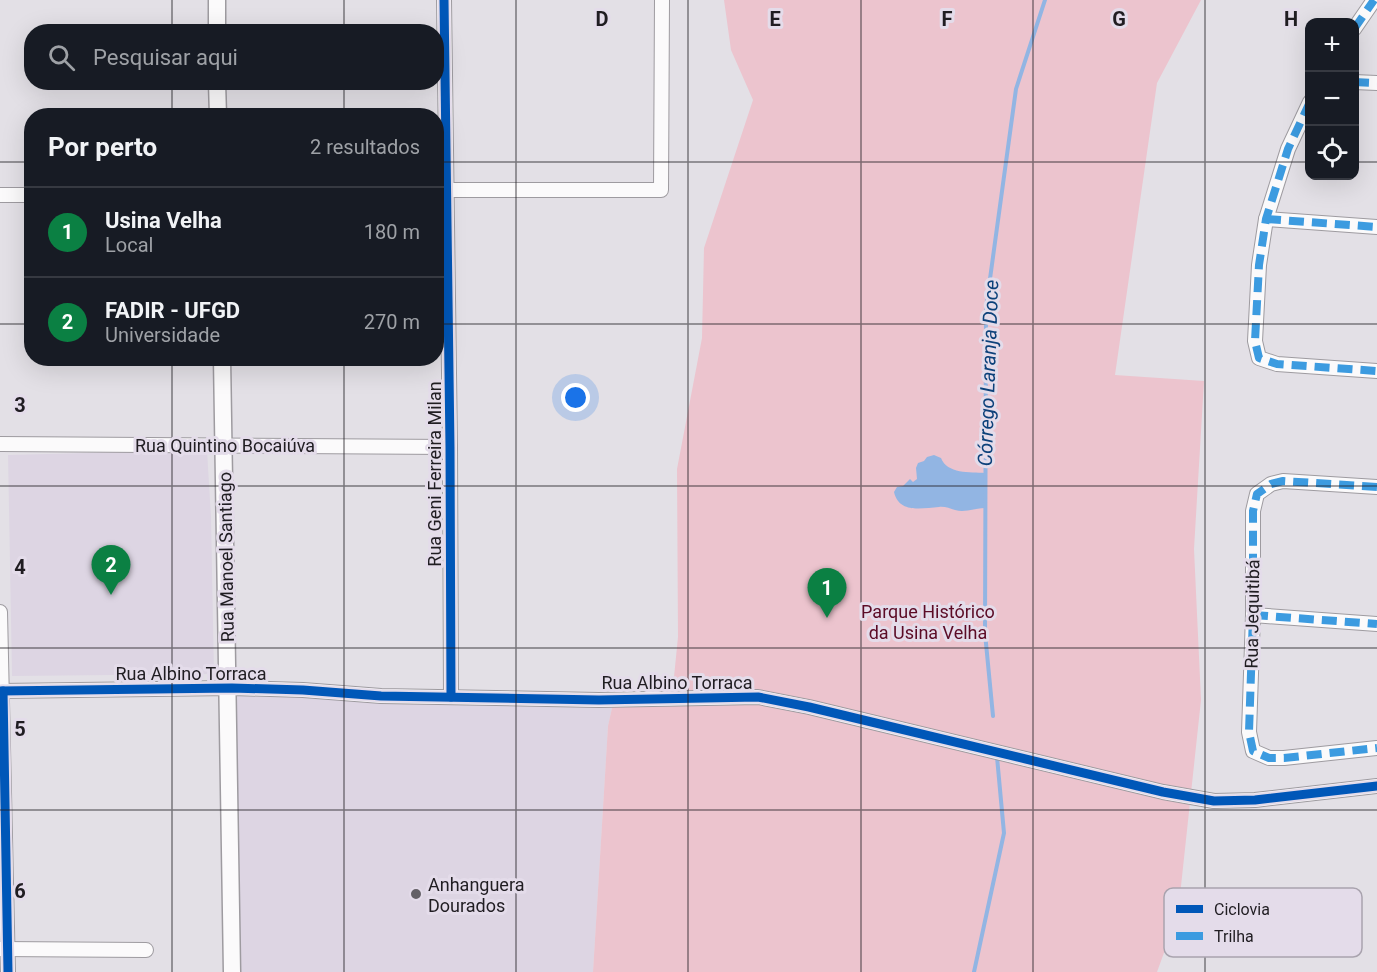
<!DOCTYPE html>
<html lang="pt">
<meta charset="utf-8">
<style>
:root{--surface:#171b24;--page:#20242c;--text:#f1f3f6;--muted:#9ea1a6;--line:#363941;--accent:#0b8043}
body{margin:0;font-family:Roboto,sans-serif;background:var(--page);color:var(--text)}
.controls{position:absolute;right:18px;top:18px;display:grid;overflow:hidden;border-radius:12px;box-shadow:0 6px 24px #0002}
.controls button{width:54px;height:54px;display:grid;place-items:center;padding:0;border:0;border-bottom:2px solid var(--line);background:var(--surface);color:var(--text);font:30px sans-serif}
.you{position:absolute;left:576px;top:398px;width:21px;height:21px;margin:-15px;border:4px solid #fff;border-radius:50%;background:#1a73e8;box-shadow:0 0 0 9px #1a73e833}
.badge{display:grid;place-items:center;width:39px;height:39px;border-radius:50%;background:var(--accent);color:#fff;font-size:20px;font-weight:700}
.pin{position:absolute;translate:-50% -50px;filter:drop-shadow(0 2px 3px #0008)}
.pin::after{content:'';position:absolute;top:32px;width:21px;height:18px;background:inherit;clip-path:polygon(0 0,100% 0,50% 100%)}
.list{margin:0;padding:0;list-style:none}
h2{display:flex;justify-content:space-between;align-items:center;height:78px;margin:0;padding:0 24px;font-size:26px}
h2 small{font-size:20px;font-weight:400;color:var(--muted)}
.list li{display:grid;grid-template-columns:39px 1fr auto;gap:18px;align-items:center;box-sizing:border-box;height:90px;padding:0 24px;border-top:2px solid var(--line)}
.list b{display:block;font-size:22px;white-space:nowrap}
.list p{margin:0;font-size:20px;white-space:nowrap;color:var(--muted)}
.list em{font-size:20px;font-style:normal;color:var(--muted)}
.icon{flex:none;width:33px;height:33px;fill:none;stroke:currentColor;stroke-width:2;stroke-linecap:round;stroke-linejoin:round}
.map{position:relative;flex:none;width:1377px;height:972px;overflow:hidden}
.search{position:absolute;background:var(--surface);box-shadow:0 6px 24px #0002;left:24px;top:24px;width:420px;height:66px;display:flex;align-items:center;gap:15px;box-sizing:border-box;padding:0 21px;border-radius:24px;color:var(--muted);font-size:22px}
.panel{position:absolute;background:var(--surface);box-shadow:0 6px 24px #0002;left:24px;top:108px;width:420px;height:258px;border-radius:24px}
.map>svg:first-child{display:block}
.built{fill:#ddd5e3}
.green{fill:#ecc4ce}
.water{fill:#92b5e3}
.lines{fill:none;stroke-linecap:round;stroke-linejoin:round}
.stream{stroke:#92b5e3;stroke-width:4}
.minor-casing{stroke:#9e9ba0;stroke-width:16}
.tertiary-casing{stroke:#9e9ba0;stroke-width:19}
.minor{stroke:#fbfafb;stroke-width:14}
.tertiary{stroke:#fbfafb;stroke-width:16}
.quiet{stroke:#3c9be0;stroke-width:8;stroke-dasharray:15 8;stroke-linecap:butt}
.cycleway-casing{stroke:#e4dcea;stroke-width:13}
.cycleway{stroke:#0057b8;stroke-width:9}
.grid{fill:none;stroke:#201d22;stroke-width:1.5;stroke-opacity:0.55}
.poi-dot{fill:#646167;stroke:#e4dcea;stroke-width:2}
.labels{text-anchor:middle;dominant-baseline:central;stroke-width:6;stroke-linejoin:round;paint-order:stroke}
.street-label{font-size:18px;fill:#201d22;stroke:#e4dcea}
.park-label{font-size:18px;fill:#5b0b26;stroke:#e4dcea}
.poi-label{font-size:18px;fill:#201d22;stroke:#e4dcea;text-anchor:start}
.water-label{font-size:20px;font-style:italic;fill:#0c417a;stroke:#e4dcea}
.key{fill:#e4dcea;stroke:#a9a3ae;stroke-width:1.5}
.key-label{font-size:16px;fill:#201d22}
.grid-label{font-size:20px;text-anchor:middle;font-weight:bold;fill:#201d22;stroke:#e4dcea;stroke-width:6;stroke-linejoin:round;paint-order:stroke}
</style>
<div class="map">
<svg width="1377" height="972" viewBox="0 0 1377 972">
<rect width="100%" height="100%" fill="#e3e0e6"/>
<g class="built">
<path d="M207,450L211,516L214,674L12,676L8,455Z"/>
<path d="M232,688L614,699L608,726L593,972H237Z"/>
</g>
<path class="green" d="M724,0H1201L1157,83L1115,375L1204,381L1194,549L1201,700L1178,914L1157,972H593L608,726L614,699L672,697L678,637L677,469L702,338L704,248L753,100L731,50Z"/>
<path class="water" d="M934,455L941,458C947,474 970,472 985,473V508C977,508 970,511 962,511C954,511 947,506 939,507C922,508 899,514 894,492L897,487L903,486L910,479L913,482L917,479L916,468L918,463L924,461L927,457Z"/>
<g class="lines">
<g class="stream">
<path d="M993,716L985,633L986,308L1016,89L1045,0"/>
<path d="M974,972L1004,833L997,757"/>
</g>
<defs>
<g id="minor">
<path d="M444,0L450,447L451,697"/>
<path d="M1354,29L1374,0"/>
<path d="M1354,82L1377,83"/>
<path d="M1310,102L1288,149L1266,219L1259,265L1255,341L1259,358L1277,364L1377,371"/>
<path d="M436,190H661L662,0"/>
<path d="M0,195H32"/>
<path d="M1266,219L1377,227"/>
<path d="M0,444L450,447"/>
<path d="M1377,487L1283,481L1271,484L1257,494L1253,511V615L1249,732L1253,751L1269,758H1284L1377,748"/>
<path d="M0,612L8,972"/>
<path d="M1253,615L1377,624"/>
<path d="M0,691L232,688L303,690L381,696L599,700L758,697L809,707L1163,792L1214,801L1255,800L1377,786"/>
<path d="M0,949L146,950"/>
</g>
<g id="tertiary">
<path d="M217,0V32"/>
<path d="M217,82L218,116"/>
<path d="M222,358L232,972"/>
</g>
</defs>
<use href="#minor" class="minor-casing"/>
<use href="#tertiary" class="tertiary-casing"/>
<use href="#minor" class="minor"/>
<use href="#tertiary" class="tertiary"/>
<g class="quiet">
<path d="M1354,29L1374,0"/>
<path d="M1354,82L1377,83"/>
<path d="M1310,102L1288,149L1266,219L1259,265L1255,341L1259,358L1277,364L1377,371"/>
<path d="M1266,219L1377,227"/>
<path d="M1377,487L1283,481L1271,484L1257,494L1253,511V615L1249,732L1253,751L1269,758H1284L1377,748"/>
<path d="M1253,615L1377,624"/>
</g>
<defs>
<g id="cycleway">
<path d="M444,0L450,447L451,697"/>
<path d="M0,691L232,688L303,690L381,696L599,700L758,697L809,707L1163,792L1214,801L1255,800L1377,786"/>
<path d="M3,691L8,972"/>
</g>
</defs>
<use href="#cycleway" class="cycleway-casing"/>
<use href="#cycleway" class="cycleway"/>
</g>
<path class="grid" d="M172,0V32M344,0V32M516,0V972M688,0V972M861,0V972M1033,0V972M1205,0V972M172,82V116M344,82V116M0,162H32M436,162H1310M1354,162H1377M0,324H32M436,324H1377M172,358V972M344,358V972M0,486H1377M0,648H1377M0,810H1377"/>
<circle class="poi-dot" cx="416" cy="894" r="6"/>
<g class="labels">
<g class="street-label">
<text x="225" y="445">Rua Quintino Bocaiúva</text>
<text transform="translate(434 474) rotate(-90)">Rua Geni Ferreira Milan</text>
<text transform="translate(226 557) rotate(-91)">Rua Manoel Santiago</text>
<text transform="translate(1252 614) rotate(-89)">Rua Jequitibá</text>
<text x="191" y="673">Rua Albino Torraca</text>
<text x="677" y="682">Rua Albino Torraca</text>
</g>
<g class="park-label">
<text x="928" y="611">Parque Histórico<tspan x="928" dy="21">da Usina Velha</tspan></text>
</g>
<g class="poi-label">
<text x="428" y="884">Anhanguera<tspan x="428" dy="21">Dourados</tspan></text>
</g>
<g class="water-label">
<text transform="translate(988 373) rotate(-88)">Córrego Laranja Doce</text>
</g>
</g>
<rect x="1164" y="888" width="198" height="69" rx="9" class="key"/>
<rect x="1176" y="905" width="27" height="8" fill="#0057b8"/>
<rect x="1176" y="932" width="27" height="8" fill="#3c9be0"/>
<g class="key-label">
<text x="1214" y="915">Ciclovia</text>
<text x="1214" y="942">Trilha</text>
</g>
<g class="grid-label">
<text x="602" y="26">D</text>
<text x="775" y="26">E</text>
<text x="947" y="26">F</text>
<text x="1119" y="26">G</text>
<text x="1291" y="26">H</text>
<text x="20" y="412">3</text>
<text x="20" y="574">4</text>
<text x="20" y="736">5</text>
<text x="20" y="898">6</text>
</g>
</svg>
<div class="controls">
<button>+</button>
<button>−</button>
<button><svg class="icon" aria-label="locate" viewBox="0 0 24 24"><circle cx="12" cy="12" r="6"/><path d="M12 2v4M12 18v4M2 12h4M18 12h4"/></svg></button>
</div>
<div class="you"></div>
<div class="pin badge" style="left:827px;top:618px">1</div>
<div class="pin badge" style="left:111px;top:595px">2</div>
<div class="search"><svg class="icon" aria-label="search" viewBox="0 0 24 24"><circle cx="10" cy="10" r="6"/><path d="M15 15l6 6"/></svg>Pesquisar aqui</div>
<section class="panel">
<h2>Por perto<small>2 resultados</small></h2>
<ul class="list">
<li><span class="badge">1</span><div><b>Usina Velha</b><p>Local</p></div><em>180 m</em></li>
<li><span class="badge">2</span><div><b>FADIR - UFGD</b><p>Universidade</p></div><em>270 m</em></li>
</ul>
</section>
</div>
